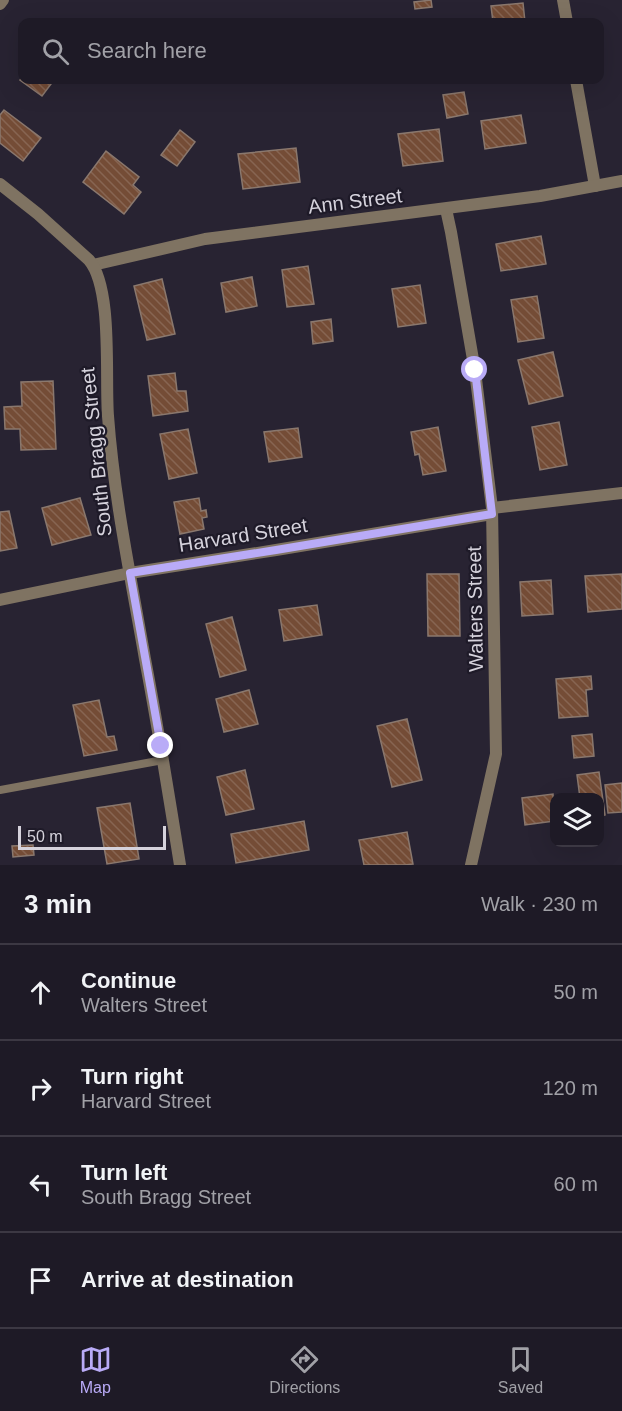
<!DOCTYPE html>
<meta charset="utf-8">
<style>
:root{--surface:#1e1a26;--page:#2b2732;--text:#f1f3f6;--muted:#a1a1a7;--line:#3c3843;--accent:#b9abf7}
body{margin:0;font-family:Arial,sans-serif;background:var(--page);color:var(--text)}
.controls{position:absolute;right:18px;bottom:18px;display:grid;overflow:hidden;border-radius:12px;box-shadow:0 6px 24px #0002}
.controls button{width:54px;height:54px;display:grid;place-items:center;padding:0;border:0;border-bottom:2px solid var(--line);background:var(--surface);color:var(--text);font:30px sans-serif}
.scale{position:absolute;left:18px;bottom:15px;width:148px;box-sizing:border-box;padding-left:6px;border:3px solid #d5d2dc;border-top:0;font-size:16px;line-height:21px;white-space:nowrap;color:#d5d2dc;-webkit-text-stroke:4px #1e1a28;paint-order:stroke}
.stop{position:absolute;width:18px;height:18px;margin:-14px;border:4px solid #b9abf7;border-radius:50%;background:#fff}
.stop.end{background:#b9abf7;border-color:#fff;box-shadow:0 2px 6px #0008}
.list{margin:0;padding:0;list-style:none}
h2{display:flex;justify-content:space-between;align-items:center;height:78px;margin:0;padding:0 24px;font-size:26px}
h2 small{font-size:20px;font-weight:400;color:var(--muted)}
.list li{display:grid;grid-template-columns:39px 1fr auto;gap:18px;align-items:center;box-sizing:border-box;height:96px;padding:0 24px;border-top:2px solid var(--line)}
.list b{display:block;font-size:22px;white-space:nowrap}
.list p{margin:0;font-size:20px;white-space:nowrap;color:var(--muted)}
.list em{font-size:20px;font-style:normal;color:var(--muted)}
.icon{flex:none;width:33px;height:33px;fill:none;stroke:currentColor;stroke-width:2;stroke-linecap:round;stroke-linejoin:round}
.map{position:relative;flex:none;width:622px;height:865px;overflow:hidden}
.search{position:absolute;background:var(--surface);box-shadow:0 6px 24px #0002;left:18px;right:18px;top:18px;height:66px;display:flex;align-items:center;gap:15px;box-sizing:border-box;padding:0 21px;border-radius:12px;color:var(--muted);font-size:22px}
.sheet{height:462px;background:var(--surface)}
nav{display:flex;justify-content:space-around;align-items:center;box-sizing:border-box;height:84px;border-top:2px solid var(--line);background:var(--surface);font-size:16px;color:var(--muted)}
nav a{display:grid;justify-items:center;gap:3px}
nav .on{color:var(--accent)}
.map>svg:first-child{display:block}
.building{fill:url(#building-back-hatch);stroke:#8a786e;stroke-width:1.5}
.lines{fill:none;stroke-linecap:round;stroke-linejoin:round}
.service{stroke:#7f7362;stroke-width:8}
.minor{stroke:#7f7362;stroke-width:12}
.tertiary{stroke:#7f7362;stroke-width:12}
.route{stroke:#b9abf7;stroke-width:8}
.labels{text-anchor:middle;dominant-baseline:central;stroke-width:4.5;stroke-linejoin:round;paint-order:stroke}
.street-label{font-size:20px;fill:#d5d2dc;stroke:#1e1a28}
</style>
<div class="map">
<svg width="622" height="865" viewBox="0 0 622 865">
<defs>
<pattern id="building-back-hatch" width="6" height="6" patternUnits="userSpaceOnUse" patternTransform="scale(1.5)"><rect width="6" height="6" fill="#744c36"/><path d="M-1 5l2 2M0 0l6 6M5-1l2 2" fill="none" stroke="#876552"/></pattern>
</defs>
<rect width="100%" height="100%" fill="#282332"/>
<g class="building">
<path d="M431,0L432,7L415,9L414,2Z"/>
<path d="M523,3L525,22H493L491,6Z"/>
<path d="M22,77V80H54L42,96L20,80Z"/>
<path d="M464,92L468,114L447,118L443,95Z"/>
<path d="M4,110L41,138L23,161L0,143V115Z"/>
<path d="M521,115L526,143L485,149L481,121Z"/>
<path d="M439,129L443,161L403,166L398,134Z"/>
<path d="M180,130L195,142L177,166L161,155Z"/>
<path d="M296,148L300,182L243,189L238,154Z"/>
<path d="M106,151L139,177L133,185L141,192L124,214L83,182Z"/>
<path d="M541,236L546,264L501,271L496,244Z"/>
<path d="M308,266L314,304L287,307L282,270Z"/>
<path d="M252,277L257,306L226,312L221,283Z"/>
<path d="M162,279L175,334L147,340L134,286Z"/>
<path d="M420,285L426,323L398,327L392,289Z"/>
<path d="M537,296L544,338L518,342L511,300Z"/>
<path d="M331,319L333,341L313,344L311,322Z"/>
<path d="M553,352L563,396L529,404L518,360Z"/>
<path d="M175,373L177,391H186L188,411L153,416L148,376Z"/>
<path d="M53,381L56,449L21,450L20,429H5L4,407L22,406L21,382Z"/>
<path d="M559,422L567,465L540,470L532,427Z"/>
<path d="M438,427L446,471L423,475L419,454L415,455L411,432Z"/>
<path d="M298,428L302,457L269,462L264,432Z"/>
<path d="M188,429L197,473L169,479L160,434Z"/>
<path d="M80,498L91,535L52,545L42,508Z"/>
<path d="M199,498L201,511L206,510L207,517L202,518L204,529L180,534L174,502Z"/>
<path d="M9,511L17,548L0,551V512Z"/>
<path d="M427,574H459L460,636H428Z"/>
<path d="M622,574V609L588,612L585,576Z"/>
<path d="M551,580L553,614L522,616L520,582Z"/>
<path d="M317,605L322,635L284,641L279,610Z"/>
<path d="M232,617L246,670L220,677L206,624Z"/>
<path d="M591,676L592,689L586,690L588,716L559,718L556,679Z"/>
<path d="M249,690L258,724L224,732L216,699Z"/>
<path d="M99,700L107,737L114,736L117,750L84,756L73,705Z"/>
<path d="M407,719L422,780L392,787L377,726Z"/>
<path d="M592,734L594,756L574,758L572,736Z"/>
<path d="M245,770L254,809L226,815L217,777Z"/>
<path d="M599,772L605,815L600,816V798H580L577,775Z"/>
<path d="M622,783V812L608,813L605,785Z"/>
<path d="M553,794L554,821L525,825L522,798Z"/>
<path d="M130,803L139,859L107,864L97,808Z"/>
<path d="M304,821L309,850L236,863L231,834Z"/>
<path d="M407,832L413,864L405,865H364L359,840Z"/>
<path d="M33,845L34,855L13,857L12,846Z"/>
</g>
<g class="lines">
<path class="service" d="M0,790L163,760"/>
<g class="minor">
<path d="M563,0L567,22"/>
<path d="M576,80L595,186"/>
<path d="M446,209L451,232L475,371L492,508L496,754L471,865"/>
<path d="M93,265L205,239L540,196L622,181"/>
<path d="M492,508L622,493"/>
<path d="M0,600L130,573L276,550L492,514"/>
</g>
<g class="tertiary">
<path d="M0,4L3,0"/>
<path d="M0,184L38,214L89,260C113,288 105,378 108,416C114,498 131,578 145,659C158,727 169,796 180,865"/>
</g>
</g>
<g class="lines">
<path class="route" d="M161,746L130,573L276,550L492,514L475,370"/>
</g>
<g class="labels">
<g class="street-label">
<text transform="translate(355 201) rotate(-7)">Ann Street</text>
<text transform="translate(96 452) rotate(-96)">South Bragg Street</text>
<text transform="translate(243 535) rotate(-9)">Harvard Street</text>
<text transform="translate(475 609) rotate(-91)">Walters Street</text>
</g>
</g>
</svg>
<div class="controls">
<button><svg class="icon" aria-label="layers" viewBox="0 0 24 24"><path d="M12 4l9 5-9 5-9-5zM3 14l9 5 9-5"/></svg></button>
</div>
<div class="scale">50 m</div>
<div class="stop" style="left:475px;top:370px"></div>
<div class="stop end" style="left:161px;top:746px"></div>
<div class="search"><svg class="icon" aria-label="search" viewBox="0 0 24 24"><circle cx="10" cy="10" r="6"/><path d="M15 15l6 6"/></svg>Search here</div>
</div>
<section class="sheet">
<h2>3 min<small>Walk · 230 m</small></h2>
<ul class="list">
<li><svg class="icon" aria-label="ahead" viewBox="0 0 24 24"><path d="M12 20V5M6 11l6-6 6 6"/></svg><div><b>Continue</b><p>Walters Street</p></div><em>50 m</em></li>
<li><svg class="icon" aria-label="right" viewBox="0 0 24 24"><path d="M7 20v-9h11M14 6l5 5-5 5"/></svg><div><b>Turn right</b><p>Harvard Street</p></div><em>120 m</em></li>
<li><svg class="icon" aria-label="left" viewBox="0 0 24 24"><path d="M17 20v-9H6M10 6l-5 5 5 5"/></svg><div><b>Turn left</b><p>South Bragg Street</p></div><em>60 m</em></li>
<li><svg class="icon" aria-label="arrive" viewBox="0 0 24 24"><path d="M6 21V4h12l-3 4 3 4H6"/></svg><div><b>Arrive at destination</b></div></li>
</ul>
</section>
<nav>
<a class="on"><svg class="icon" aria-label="map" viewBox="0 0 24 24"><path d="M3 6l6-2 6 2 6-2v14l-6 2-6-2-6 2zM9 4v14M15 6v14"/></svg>Map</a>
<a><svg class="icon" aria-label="directions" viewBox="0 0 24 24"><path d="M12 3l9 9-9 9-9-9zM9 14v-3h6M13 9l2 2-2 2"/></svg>Directions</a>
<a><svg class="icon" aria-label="saved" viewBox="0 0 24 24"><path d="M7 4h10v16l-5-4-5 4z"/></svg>Saved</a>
</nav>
